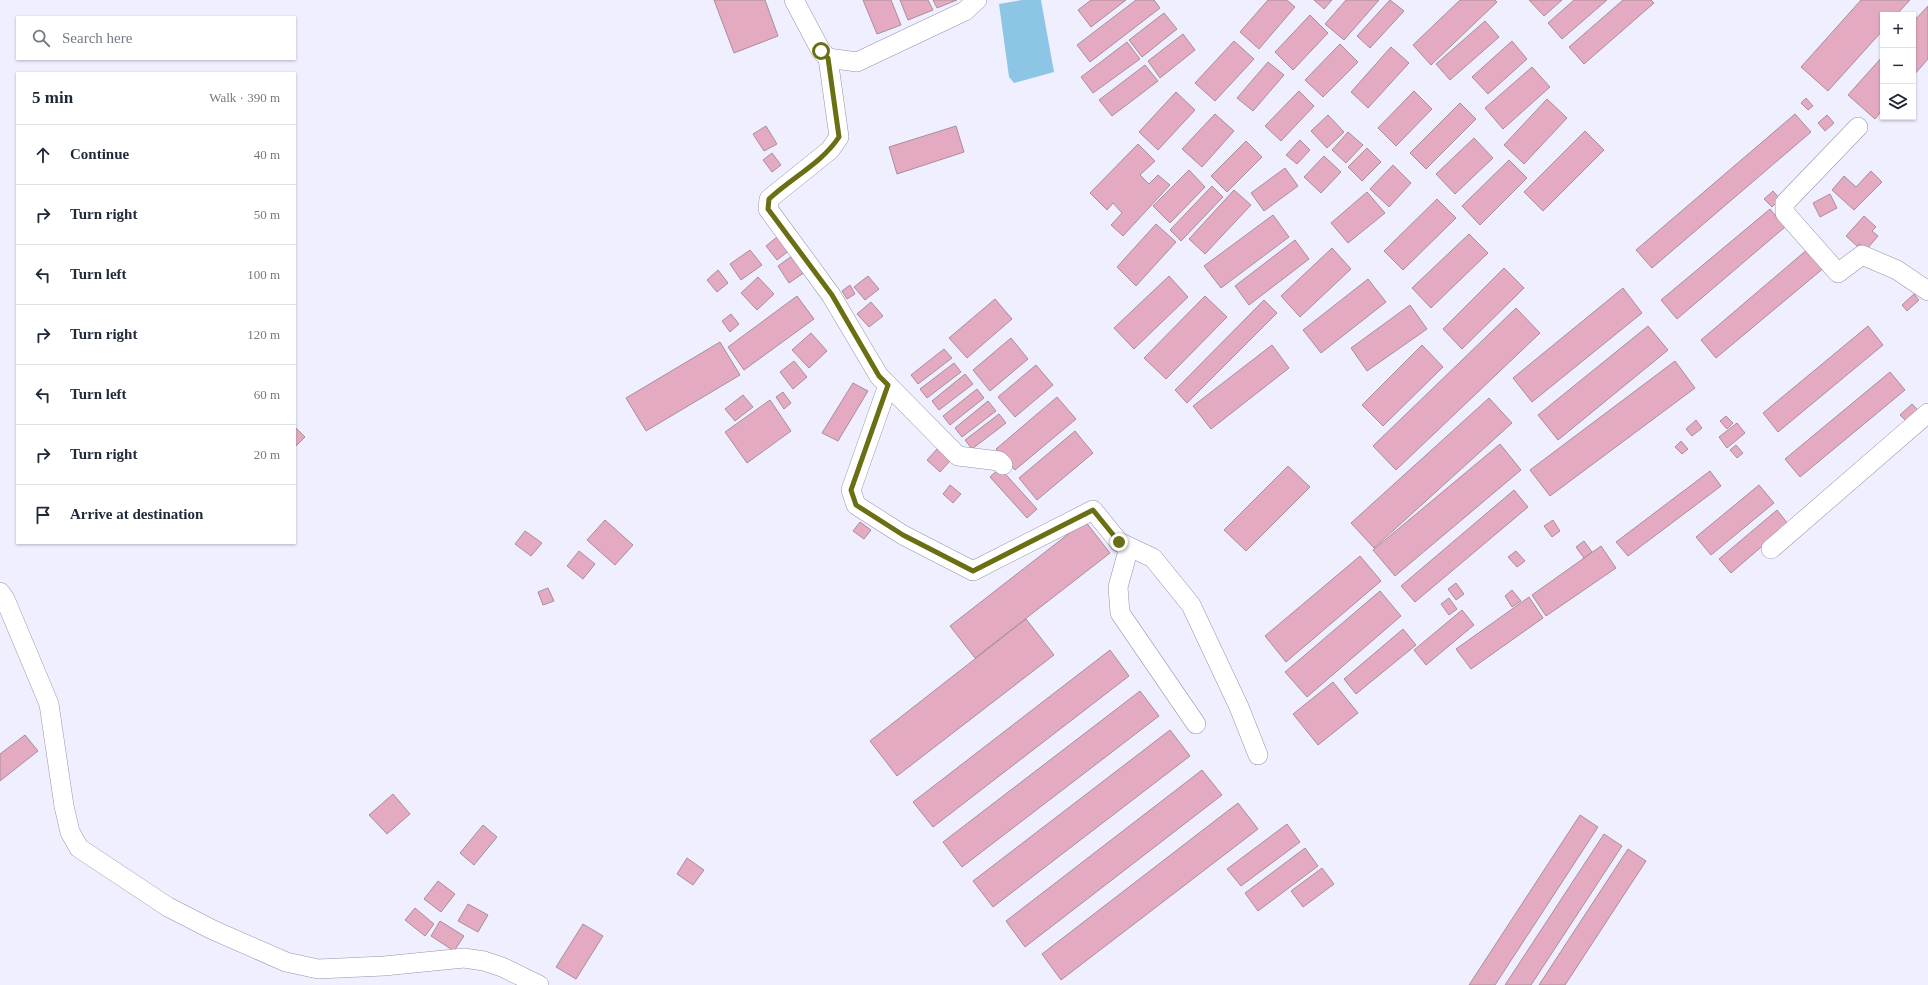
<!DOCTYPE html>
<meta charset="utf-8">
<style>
:root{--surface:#fff;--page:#f6f6f7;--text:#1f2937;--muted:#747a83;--line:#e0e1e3}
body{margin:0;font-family:Georgia,serif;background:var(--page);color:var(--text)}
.controls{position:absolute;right:12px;top:12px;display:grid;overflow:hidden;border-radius:0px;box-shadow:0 1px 3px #0004}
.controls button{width:36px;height:36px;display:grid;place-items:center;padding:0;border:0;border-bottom:1px solid var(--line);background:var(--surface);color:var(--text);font:20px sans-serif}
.stop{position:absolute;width:12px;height:12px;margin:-9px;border:3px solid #6a6f14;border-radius:50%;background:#fff}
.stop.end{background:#6a6f14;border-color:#fff;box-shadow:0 1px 4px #0008}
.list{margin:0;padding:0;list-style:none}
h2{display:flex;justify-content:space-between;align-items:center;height:52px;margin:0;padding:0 16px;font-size:17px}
h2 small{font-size:13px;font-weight:400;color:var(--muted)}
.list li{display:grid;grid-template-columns:26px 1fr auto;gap:12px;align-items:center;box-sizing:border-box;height:60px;padding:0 16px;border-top:1px solid var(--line)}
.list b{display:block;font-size:15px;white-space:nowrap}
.list em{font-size:13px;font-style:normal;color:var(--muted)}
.icon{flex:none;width:22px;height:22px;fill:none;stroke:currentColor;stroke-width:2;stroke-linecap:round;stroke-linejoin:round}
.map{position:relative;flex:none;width:1928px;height:985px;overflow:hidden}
.search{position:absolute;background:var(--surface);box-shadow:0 1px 3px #0004;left:16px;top:16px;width:280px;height:44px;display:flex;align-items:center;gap:10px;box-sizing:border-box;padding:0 14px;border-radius:0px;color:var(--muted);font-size:15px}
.panel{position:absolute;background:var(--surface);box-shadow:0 1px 3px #0004;left:16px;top:72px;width:280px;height:472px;border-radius:0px}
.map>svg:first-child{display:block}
.water{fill:#8dc6e5}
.building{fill:#e3aac1;stroke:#a98e98}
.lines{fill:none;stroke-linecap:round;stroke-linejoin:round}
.minor-casing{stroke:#9693ab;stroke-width:20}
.minor{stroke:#fff;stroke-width:19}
.route{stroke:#6a6f14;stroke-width:5}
</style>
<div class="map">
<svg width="1928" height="985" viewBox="0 0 1928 985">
<rect width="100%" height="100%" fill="#f0efff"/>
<path class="water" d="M1022,0H1041L1054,72L1014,83L1009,77L999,4Z"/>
<g class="building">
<path d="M714,0H765L778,36L734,53Z"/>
<path d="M863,0H891L901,25L877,34Z"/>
<path d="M900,0H928L933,10L908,20Z"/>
<path d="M933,0H957L937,8Z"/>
<path d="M1091,0H1126L1091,27L1078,10Z"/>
<path d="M1136,0H1154L1160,8L1090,62L1077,45Z"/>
<path d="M1268,0H1287L1295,7L1259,49L1240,32Z"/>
<path d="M1314,0H1332L1324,9Z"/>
<path d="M1346,0H1379L1344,40L1325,24Z"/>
<path d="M1390,0L1404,11L1370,48L1357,36Z"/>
<path d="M1460,0H1495L1497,2L1431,65L1413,45Z"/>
<path d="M1529,0H1562L1544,16Z"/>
<path d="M1574,0H1607L1562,39L1548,23Z"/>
<path d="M1623,0H1651L1654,3L1584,64L1569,47Z"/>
<path d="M1861,0H1910L1896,15H1883V30L1828,91L1801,67Z"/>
<path d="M1928,6V59L1913,76V22Z"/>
<path d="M1164,13L1177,29L1142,57L1129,40Z"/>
<path d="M1310,15L1328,33L1293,70L1275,52Z"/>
<path d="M1485,21L1499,37L1450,80L1436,64Z"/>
<path d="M1183,34L1195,50L1160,78L1148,61Z"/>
<path d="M1234,41L1254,59L1215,101L1195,83Z"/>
<path d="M1512,41L1527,59L1488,94L1472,77Z"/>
<path d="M1127,42L1140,59L1093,93L1081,77Z"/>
<path d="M1340,44L1358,62L1323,97L1305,80Z"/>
<path d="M1391,47L1409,63L1368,108L1351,92Z"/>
<path d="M1883,56V109L1875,119L1848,95Z"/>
<path d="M1268,62L1284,75L1253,111L1237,98Z"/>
<path d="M1145,65L1158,81L1112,116L1099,100Z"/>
<path d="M1532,67L1550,87L1503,129L1485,108Z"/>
<path d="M1299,91L1314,106L1281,141L1265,126Z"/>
<path d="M1414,91L1432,109L1396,146L1378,128Z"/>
<path d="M1176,92L1195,110L1158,150L1139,132Z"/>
<path d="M1806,98L1813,106L1808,110L1801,103Z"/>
<path d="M1547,99L1567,118L1524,164L1504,145Z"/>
<path d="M1460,103L1476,119L1426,169L1410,153Z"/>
<path d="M1215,114L1234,131L1202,167L1182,149Z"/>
<path d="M1795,114L1811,132L1652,268L1636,250Z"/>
<path d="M1328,115L1344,132L1327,148L1311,131Z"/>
<path d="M1827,115L1834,123L1825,131L1818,123Z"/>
<path d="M766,126L777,144L764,151L753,134Z"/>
<path d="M956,126L964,152L897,174L889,147Z"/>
<path d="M1585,131L1604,150L1543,211L1524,192Z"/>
<path d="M1348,132L1363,145L1346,163L1332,150Z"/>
<path d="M1474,138L1493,158L1455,194L1436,174Z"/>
<path d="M1300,140L1310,150L1297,164L1286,155Z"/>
<path d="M1246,141L1262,157L1227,192L1211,176Z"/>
<path d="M1138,144L1155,161L1140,175L1149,184L1158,175L1170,185L1123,236L1111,225L1122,213L1113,203L1107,210L1090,193Z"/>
<path d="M1367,148L1381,162L1362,181L1348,167Z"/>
<path d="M772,153L781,165L772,172L763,160Z"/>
<path d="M1324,156L1341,172L1321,193L1304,177Z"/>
<path d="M1509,160L1527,178L1480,225L1462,206Z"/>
<path d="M1393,165L1411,183L1389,207L1370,189Z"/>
<path d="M1285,168L1298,186L1264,211L1251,193Z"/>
<path d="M1189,170L1205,187L1170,223L1153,206Z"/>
<path d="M1871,171L1882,182L1854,210L1832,190L1844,176L1856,187Z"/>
<path d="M1212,186L1223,197L1181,241L1170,230Z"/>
<path d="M1234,190L1251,205L1205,254L1189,239Z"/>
<path d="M1773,191L1780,199L1772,207L1764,199Z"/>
<path d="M1367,192L1385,213L1348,243L1331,223Z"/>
<path d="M1830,194L1837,208L1820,217L1813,203Z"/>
<path d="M1437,199L1456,218L1403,270L1384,251Z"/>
<path d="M1770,209L1785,227L1677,319L1661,300Z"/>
<path d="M1273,215L1289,237L1221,288L1204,266Z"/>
<path d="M1864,216L1876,227L1872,231L1878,236L1866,250L1860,244L1857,246L1846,236Z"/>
<path d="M1156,224L1176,242L1136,286L1117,267Z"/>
<path d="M1469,234L1488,253L1431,308L1412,288Z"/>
<path d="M778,236L790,250L777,260L766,246Z"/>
<path d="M1295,240L1309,259L1249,305L1235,286Z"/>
<path d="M1332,248L1351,269L1300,317L1281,296Z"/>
<path d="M1809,248L1825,267L1716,358L1701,340Z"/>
<path d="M750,250L762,265L741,280L730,264Z"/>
<path d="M796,253L808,270L789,283L778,266Z"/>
<path d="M1504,268L1524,288L1462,349L1443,329Z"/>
<path d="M718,270L728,283L717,292L707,280Z"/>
<path d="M868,276L879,289L865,300L854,287Z"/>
<path d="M1169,276L1188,297L1134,349L1114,328Z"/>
<path d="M758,277L774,294L757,310L741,293Z"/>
<path d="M1368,279L1386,302L1321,353L1303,330Z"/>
<path d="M850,285L855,294L847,299L842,291Z"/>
<path d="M1623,288L1642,313L1532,402L1513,378Z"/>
<path d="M1914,294L1919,300L1907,311L1902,305Z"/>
<path d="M797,296L814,319L744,370L728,347Z"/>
<path d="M1205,296L1227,317L1166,379L1144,358Z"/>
<path d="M995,299L1012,319L967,358L949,338Z"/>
<path d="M1264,300L1277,313L1187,403L1175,390Z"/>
<path d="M871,302L883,316L869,327L857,314Z"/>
<path d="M1410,305L1427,329L1367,371L1351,348Z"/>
<path d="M1516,308L1540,333L1396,470L1373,446Z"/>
<path d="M731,314L739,324L730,332L722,321Z"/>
<path d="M1648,326L1668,350L1558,440L1538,415Z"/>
<path d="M1868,326L1883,345L1778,432L1763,413Z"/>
<path d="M811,333L827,351L809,368L792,350Z"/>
<path d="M1011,338L1028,359L990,391L973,370Z"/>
<path d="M720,342L740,375L646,431L626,398Z"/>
<path d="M1272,345L1289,368L1211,429L1193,406Z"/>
<path d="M1422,345L1443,367L1383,426L1362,405Z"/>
<path d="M944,349L952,358L918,384L911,375Z"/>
<path d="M794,361L807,377L793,389L780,372Z"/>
<path d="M1675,361L1695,388L1550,496L1530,470Z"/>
<path d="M954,363L961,372L927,398L920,389Z"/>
<path d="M1036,365L1053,385L1015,417L998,397Z"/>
<path d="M1890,372L1905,390L1800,477L1785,459Z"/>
<path d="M965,374L973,384L939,410L932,401Z"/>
<path d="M853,383L868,391L838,441L822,433Z"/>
<path d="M977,389L984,398L950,425L943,416Z"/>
<path d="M783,392L791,403L784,409L776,397Z"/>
<path d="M743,395L753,407L735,421L725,409Z"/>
<path d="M1057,397L1076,419L1015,470L996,449Z"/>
<path d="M1489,398L1512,423L1374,548L1351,523Z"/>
<path d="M770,400L791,431L747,463L725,432Z"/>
<path d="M988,401L996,411L962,437L955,428Z"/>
<path d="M1912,404L1921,413L1909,424L1900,415Z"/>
<path d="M999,414L1006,423L972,449L965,440Z"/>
<path d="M1726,416L1733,423L1727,429L1720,421Z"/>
<path d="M1696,420L1702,428L1692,436L1686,429Z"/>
<path d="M1737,423L1745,433L1727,448L1719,437Z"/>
<path d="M295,427L305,437L295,447Z"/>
<path d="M1075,431L1093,453L1037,500L1019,478Z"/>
<path d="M1681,441L1688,449L1682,454L1675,447Z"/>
<path d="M1500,444L1521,470L1395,576L1373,550Z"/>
<path d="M1736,445L1743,453L1737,458L1730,450Z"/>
<path d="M938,448L951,460L940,472L927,460Z"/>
<path d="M1288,466L1310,487L1246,551L1224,530Z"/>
<path d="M1000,468L1037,509L1027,518L990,477Z"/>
<path d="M1710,471L1721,486L1628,556L1616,542Z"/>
<path d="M950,485L961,494L953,503L943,494Z"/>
<path d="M1759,485L1774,503L1711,555L1696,537Z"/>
<path d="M1514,490L1528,507L1415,602L1401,586Z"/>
<path d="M1777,510L1788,524L1731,573L1719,559Z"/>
<path d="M605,520L633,545L615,565L587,540Z"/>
<path d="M1553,520L1560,531L1552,537L1544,526Z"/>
<path d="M1085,521L1110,553L975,658L950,626Z"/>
<path d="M860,522L871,530L864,539L853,531Z"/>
<path d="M525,531L542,543L531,556L515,544Z"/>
<path d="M1584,541L1592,552L1584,558L1576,547Z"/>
<path d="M1601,546L1616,568L1546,616L1532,595Z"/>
<path d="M579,551L595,564L583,579L567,566Z"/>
<path d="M1516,551L1525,561L1517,567L1508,557Z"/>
<path d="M1360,556L1381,581L1286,662L1265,636Z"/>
<path d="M1456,583L1464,594L1456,600L1448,589Z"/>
<path d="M548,588L554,601L543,605L538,592Z"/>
<path d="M1512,590L1521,601L1512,607L1505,596Z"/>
<path d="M1380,591L1401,616L1307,697L1285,672Z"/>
<path d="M1529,597L1543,618L1471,669L1456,649Z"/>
<path d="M1449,598L1457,609L1449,615L1441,604Z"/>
<path d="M1462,610L1474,625L1426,665L1414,650Z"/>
<path d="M1026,619L1054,655L897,776L870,741Z"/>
<path d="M1403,629L1416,645L1356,694L1344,679Z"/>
<path d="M1110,650L1129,676L933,827L913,802Z"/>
<path d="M1333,682L1358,713L1318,745L1293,714Z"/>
<path d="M1140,691L1159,716L962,867L943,842Z"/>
<path d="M1170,730L1190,756L993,907L973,881Z"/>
<path d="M25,735L38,751L0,781V754Z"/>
<path d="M1202,770L1222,795L1025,947L1006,921Z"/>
<path d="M393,794L410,814L387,834L369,815Z"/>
<path d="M1238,803L1258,829L1061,980L1042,954Z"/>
<path d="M1580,815L1598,827L1495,985H1469Z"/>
<path d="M1287,824L1300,842L1241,886L1227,869Z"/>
<path d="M483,825L497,837L474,865L460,853Z"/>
<path d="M1604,834L1622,846L1531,985H1505Z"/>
<path d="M1305,848L1318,866L1258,911L1245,893Z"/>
<path d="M1628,849L1646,861L1565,985H1539Z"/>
<path d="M687,858L704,870L693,885L677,874Z"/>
<path d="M1322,868L1334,884L1303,907L1291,891Z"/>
<path d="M438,881L455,894L441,912L424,899Z"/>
<path d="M468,904L488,915L478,932L458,921Z"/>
<path d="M415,908L434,924L425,936L405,920Z"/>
<path d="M440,921L464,936L454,951L431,936Z"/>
<path d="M583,924L603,936L576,979L556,967Z"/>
</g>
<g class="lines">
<defs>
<g id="minor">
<path d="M794,0L821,51L828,58L857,62L965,11L977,0"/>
<path d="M828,58L839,137L830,150L769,199L768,209L831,295L879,376L958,456L999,461L1003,465"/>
<path d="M1858,127L1785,203V213L1838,273L1862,255L1897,270L1928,291"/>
<path d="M888,385L851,490L856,505L903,535L973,571L1093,510L1119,542L1153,558L1191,605L1239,707L1258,755"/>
<path d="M1129,547L1118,587L1120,613L1196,724"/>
<path d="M1771,549L1928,413"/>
<path d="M0,592L5,599L49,704L64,806L70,832L79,848L168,907L213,930L286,962L318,969L384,966L464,958L484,961L502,967L539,985"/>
</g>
</defs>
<use href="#minor" class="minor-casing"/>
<use href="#minor" class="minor"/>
</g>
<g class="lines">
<path class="route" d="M821,51L828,58L839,137C822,163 791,178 769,199L768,209L832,295L879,376L888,385L851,490L856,505L903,535L973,571L1093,510L1119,542"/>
</g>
</svg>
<div class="controls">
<button>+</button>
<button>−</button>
<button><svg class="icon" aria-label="layers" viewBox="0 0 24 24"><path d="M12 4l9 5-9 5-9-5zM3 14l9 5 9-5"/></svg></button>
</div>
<div class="stop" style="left:821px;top:51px"></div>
<div class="stop end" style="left:1119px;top:542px"></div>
<div class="search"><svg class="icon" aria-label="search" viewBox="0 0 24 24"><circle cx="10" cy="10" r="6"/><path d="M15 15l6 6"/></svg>Search here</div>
<section class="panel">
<h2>5 min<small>Walk · 390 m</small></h2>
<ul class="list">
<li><svg class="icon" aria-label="ahead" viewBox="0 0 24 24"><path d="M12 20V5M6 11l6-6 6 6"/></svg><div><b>Continue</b></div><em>40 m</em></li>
<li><svg class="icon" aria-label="right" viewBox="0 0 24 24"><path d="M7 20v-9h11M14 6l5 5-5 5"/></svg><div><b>Turn right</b></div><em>50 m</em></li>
<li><svg class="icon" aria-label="left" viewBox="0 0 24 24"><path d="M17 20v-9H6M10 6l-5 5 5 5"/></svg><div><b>Turn left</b></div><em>100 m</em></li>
<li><svg class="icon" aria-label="right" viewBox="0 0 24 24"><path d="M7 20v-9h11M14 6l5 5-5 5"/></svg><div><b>Turn right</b></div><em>120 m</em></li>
<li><svg class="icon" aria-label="left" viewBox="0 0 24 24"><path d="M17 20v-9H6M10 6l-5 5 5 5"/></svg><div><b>Turn left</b></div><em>60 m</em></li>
<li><svg class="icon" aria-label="right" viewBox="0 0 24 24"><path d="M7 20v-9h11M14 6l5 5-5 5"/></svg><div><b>Turn right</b></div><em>20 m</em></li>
<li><svg class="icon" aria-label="arrive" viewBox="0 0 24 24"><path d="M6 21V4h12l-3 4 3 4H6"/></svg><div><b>Arrive at destination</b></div></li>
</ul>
</section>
</div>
